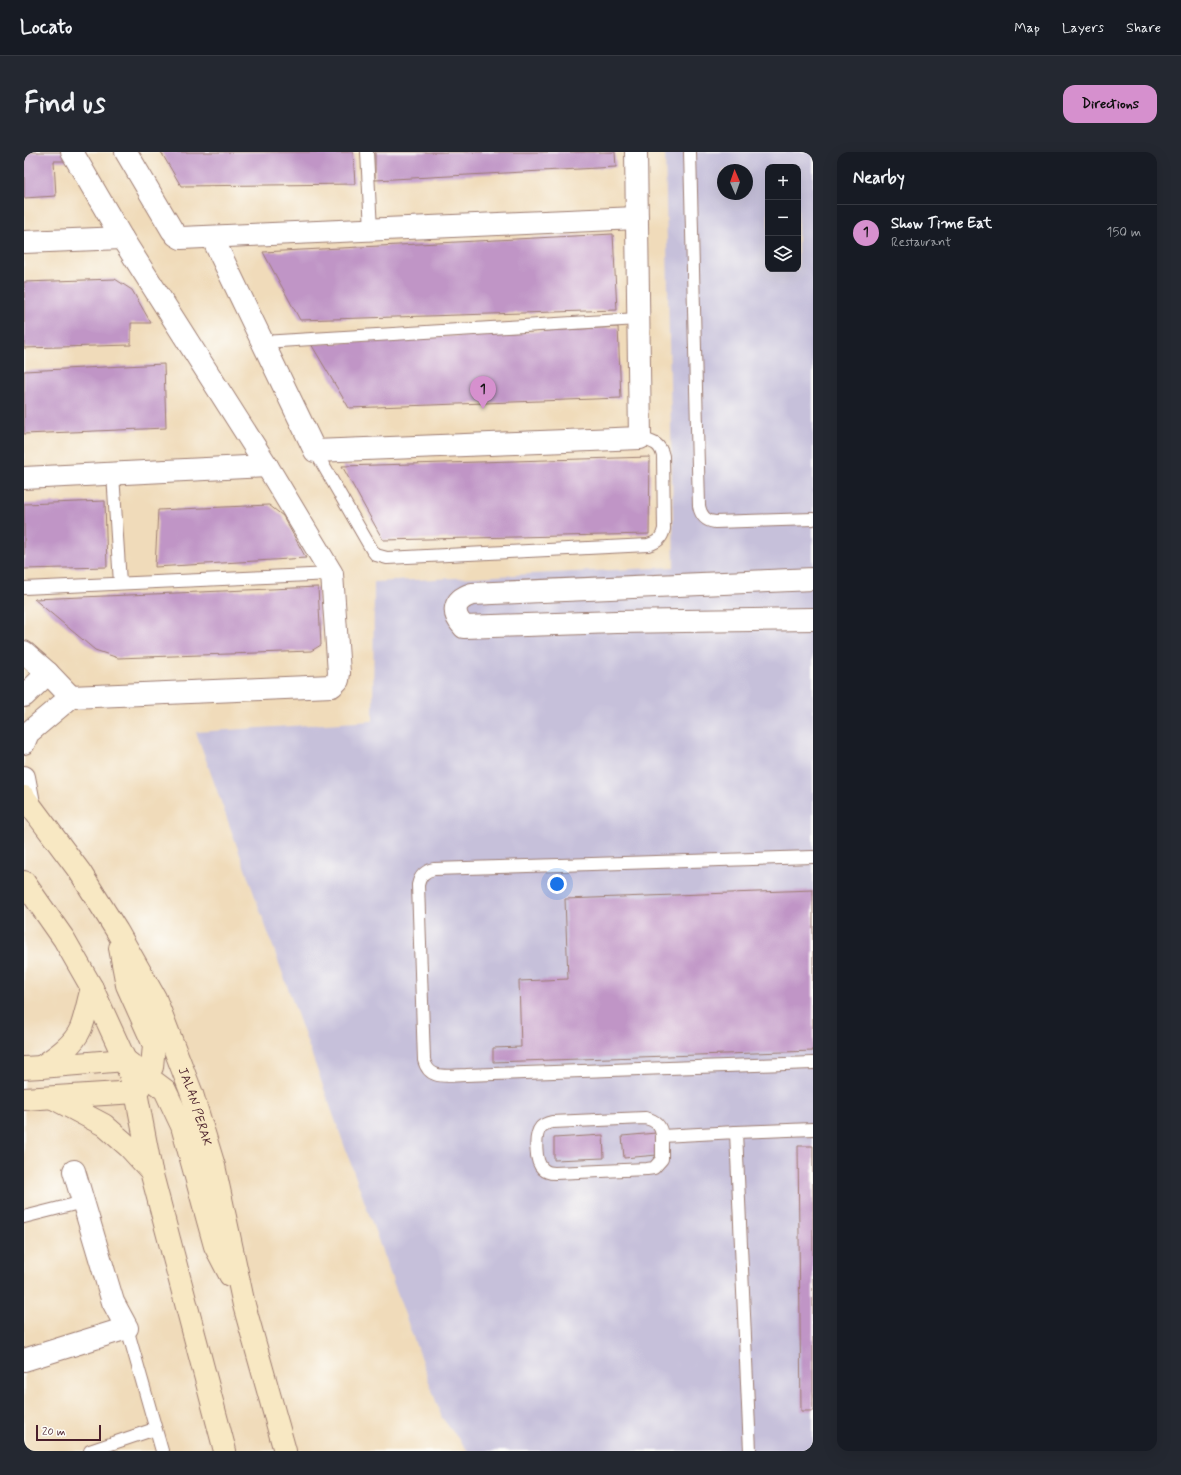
<!DOCTYPE html>
<meta charset="utf-8">
<style>
:root{--surface:#171b24;--page:#242831;--text:#f1f3f6;--muted:#9ea1a6;--line:#363941;--accent:#d690ce}
body{margin:0;font-family:Mynerve,sans-serif;background:var(--page);color:var(--text)}
.controls{position:absolute;right:12px;top:12px;display:grid;overflow:hidden;border-radius:8px;box-shadow:0 4px 16px #0002}
.controls button{width:36px;height:36px;display:grid;place-items:center;padding:0;border:0;border-bottom:1px solid var(--line);background:var(--surface);color:var(--text);font:20px sans-serif}
.compass{position:absolute;left:693px;top:12px;width:36px;height:36px;border-radius:50%;background:var(--surface);box-shadow:0 4px 16px #0002;rotate:358deg}
.scale{position:absolute;left:12px;bottom:10px;width:65px;box-sizing:border-box;padding-left:4px;border:2px solid #4a1f2b;border-top:0;font-size:11px;line-height:14px;white-space:nowrap;color:#4a1f2b;-webkit-text-stroke:3px #fdfcf7;paint-order:stroke}
.you{position:absolute;left:533px;top:732px;width:14px;height:14px;margin:-10px;border:3px solid #fff;border-radius:50%;background:#1a73e8;box-shadow:0 0 0 6px #1a73e833}
.badge{display:grid;place-items:center;width:26px;height:26px;border-radius:50%;background:var(--accent);color:#111;font-size:13px;font-weight:700}
.pin{position:absolute;translate:-50% -33px;filter:drop-shadow(0 1px 2px #0008)}
.pin::after{content:'';position:absolute;top:21px;width:14px;height:12px;background:inherit;clip-path:polygon(0 0,100% 0,50% 100%)}
.list{margin:0;padding:0;list-style:none}
h2{display:flex;justify-content:space-between;align-items:center;height:52px;margin:0;padding:0 16px;font-size:17px}
h2 small{font-size:13px;font-weight:400;color:var(--muted)}
.list li{display:grid;grid-template-columns:26px 1fr auto;gap:12px;align-items:center;box-sizing:border-box;height:56px;padding:0 16px;border-top:1px solid var(--line)}
.list b{display:block;font-size:15px;white-space:nowrap}
.list p{margin:0;font-size:13px;white-space:nowrap;color:var(--muted)}
.list em{font-size:13px;font-style:normal;color:var(--muted)}
.icon{flex:none;width:22px;height:22px;fill:none;stroke:currentColor;stroke-width:2;stroke-linecap:round;stroke-linejoin:round}
.map{position:relative;flex:none;width:789px;height:1299px;overflow:hidden;border-radius:12px}
header{display:flex;align-items:center;gap:24px;box-sizing:border-box;height:56px;padding:0 20px;background:var(--surface);border-bottom:1px solid var(--line)}
header strong{font-size:19px}
nav{display:flex;gap:22px;margin-inline-start:auto;font-size:14px}
.intro{display:flex;align-items:center;justify-content:space-between;box-sizing:border-box;height:96px;padding:0 24px}
h1{margin:0;font-size:28px}
.button{padding:10px 18px;border-radius:12px;background:var(--accent);color:#111;font-size:14px;font-weight:700}
main{display:flex;gap:24px;padding:0 24px}
aside{flex:1;background:var(--surface);border-radius:12px;box-shadow:0 4px 16px #0002}
.map>svg:first-child{display:block}
.industrial{fill:#c6c0da;fill-rule:evenodd}
.building{fill:#c095c6}
.lines{fill:none;stroke-linecap:round;stroke-linejoin:round}
.lane-casing{stroke:#9d7d72;stroke-width:14}
.street-casing{stroke:#9d7d72;stroke-width:24}
.secondary-casing{stroke:#9d7d72;stroke-width:24}
.lane{stroke:#fff;stroke-width:12}
.street{stroke:#fff;stroke-width:22}
.secondary{stroke:#f8e8c3;stroke-width:22}
.labels{text-anchor:middle;dominant-baseline:central;stroke-width:4;stroke-linejoin:round;paint-order:stroke}
.street-label{font-size:13px;fill:#4a1f2b;stroke:#fdfcf7}
</style>
<header>
<strong>Locato</strong>
<nav><a>Map</a><a>Layers</a><a>Share</a></nav>
</header>
<div class="intro"><h1>Find us</h1><a class="button">Directions</a></div>
<main>
<div class="map">
<svg width="789" height="1299" viewBox="0 0 789 1299">
<rect width="100%" height="100%" fill="#fdfcf7"/>
<filter id="ink" filterUnits="userSpaceOnUse"><feTurbulence type="fractalNoise" baseFrequency=".025" numOctaves="2"/><feDisplacementMap in="SourceGraphic" scale="8" xChannelSelector="R" yChannelSelector="G"/><feConvolveMatrix kernelMatrix="1 2 1 2 8 2 1 2 1" color-interpolation-filters="sRGB"/></filter>
<filter id="wash" filterUnits="userSpaceOnUse"><feTurbulence type="fractalNoise" baseFrequency=".012" numOctaves="4" result="noise"/><feDisplacementMap in="SourceGraphic" scale="16" xChannelSelector="R" yChannelSelector="G"/><feGaussianBlur stdDeviation="0.9" result="paint"/><feColorMatrix in="noise" values="0 0 0 0 0 0 0 0 0 0 0 0 0 0 0 0 0 1.4 0 .05"/><feComposite in="paint" operator="in"/></filter>
<g filter="url(#wash)">
<rect width="100%" height="100%" fill="#f0dbba"/>
<path class="industrial" d="M641,0H789V1299H444L418,1266L172,580L349,569L350,430L650,415ZM744,15H774V117H744ZM699,18H723V42H699Z"/>
<g id="blocks">
<g class="building">
<path d="M0,0H39L45,9H30L32,44L0,46Z"/>
<path d="M137,0H329L331,32L157,34Z"/>
<path d="M351,0H591L592,15L351,28Z"/>
<path d="M589,82L593,158L276,168L239,100Z"/>
<path d="M91,127L108,138L127,171H107V193L0,196V130Z"/>
<path d="M594,175L597,246L325,256L287,192Z"/>
<path d="M140,212L142,276L0,282V219Z"/>
<path d="M626,305L625,382L359,388L318,314Z"/>
<path d="M81,349L83,415L0,417V352Z"/>
<path d="M245,353L259,364L282,406L131,415L134,358Z"/>
<path d="M294,435L297,493L287,499L94,506L71,498L10,447Z"/>
<path d="M789,738V899L469,910V896L497,895L495,829L544,827L541,747Z"/>
<path d="M632,981L633,1003L600,1006L598,984Z"/>
<path d="M579,983L580,1006L530,1008V986Z"/>
<path d="M774,994H789V1259H777Z"/>
</g>
</g>
</g>
<g filter="url(#ink)">
<use href="#blocks" fill-opacity="0" stroke="#9d7d72" stroke-width="1"/>
<g class="lines">
<defs>
<g id="lane">
<path d="M343,0L347,78"/>
<path d="M666,0L675,354C677,364 682,369 691,370L789,367"/>
<path d="M239,190L614,167"/>
<path d="M291,299L348,398L352,403L363,406L624,393C634,390 638,386 640,377L639,304C636,291 629,290 616,286"/>
<path d="M89,322L96,431"/>
<path d="M0,436L308,422"/>
<path d="M789,705L410,717C400,719 396,724 394,733L400,908C405,929 424,923 442,923L789,911"/>
<path d="M712,980L789,977"/>
<path d="M638,984V1007L630,1016L623,1017L531,1021C526,1021 522,1020 519,1017C511,1010 510,983 517,975C520,972 524,971 528,970L621,966C631,968 637,973 638,984L712,980L726,1299"/>
<path d="M0,1065L59,1050"/>
<path d="M103,1176L138,1299"/>
<path d="M66,1299L131,1277"/>
</g>
<g id="street">
<path d="M102,0L148,78L152,83L157,86L613,66"/>
<path d="M188,85L291,299L616,286L612,0"/>
<path d="M0,90L98,86"/>
<path d="M0,326L243,314"/>
<path d="M789,427L448,442C429,448 427,461 440,475L592,470L789,467"/>
<path d="M0,500L24,521L47,545L308,534L314,528L315,521L308,422L243,314L98,86L48,0"/>
<path d="M0,544L24,521"/>
<path d="M0,591L4,581L47,545"/>
<path d="M0,625L5,651"/>
<path d="M0,1208L103,1176L89,1150L50,1019"/>
</g>
<g id="secondary">
<path id="s1" d="M0,645L56,720L93,779L131,846L168,942L190,1014L220,1153L261,1299"/>
<path d="M0,730L40,787L68,836L101,908L112,940L127,1019L201,1299"/>
<path d="M96,796L103,833L130,893L128,915L115,936"/>
<path d="M101,908L141,938L158,974L191,1094L206,1123"/>
<path d="M17,915C32,905 50,893 57,876C62,863 64,849 68,836"/>
<path d="M0,916L17,915L101,908"/>
<path d="M29,946L80,973L105,995L127,1019"/>
<path d="M0,947L112,940"/>
</g>
</defs>
<use href="#lane" class="lane-casing"/>
<use href="#street" class="street-casing"/>
<use href="#secondary" class="secondary-casing"/>
<use href="#lane" class="lane"/>
<use href="#street" class="street"/>
<use href="#secondary" class="secondary"/>
</g>
</g>
<g class="labels">
<g class="street-label">
<text stroke="none"><textPath href="#s1" startOffset="356">JALAN PERAK</textPath></text>
</g>
</g>
</svg>
<div class="controls">
<button>+</button>
<button>−</button>
<button><svg class="icon" aria-label="layers" viewBox="0 0 24 24"><path d="M12 4l9 5-9 5-9-5zM3 14l9 5 9-5"/></svg></button>
</div>
<svg class="compass" viewBox="-18 -18 36 36"><path d="M0-13l5 13h-10z" fill="#e53935"/><path d="M0 13l5-13h-10z" fill="#9ea1a6"/></svg>
<div class="scale">20 m</div>
<div class="you"></div>
<div class="pin badge" style="left:459px;top:257px">1</div>
</div>
<aside>
<h2>Nearby<small></small></h2>
<ul class="list">
<li><span class="badge">1</span><div><b>Show Time Eat</b><p>Restaurant</p></div><em>150 m</em></li>
</ul>
</aside>
</main>
